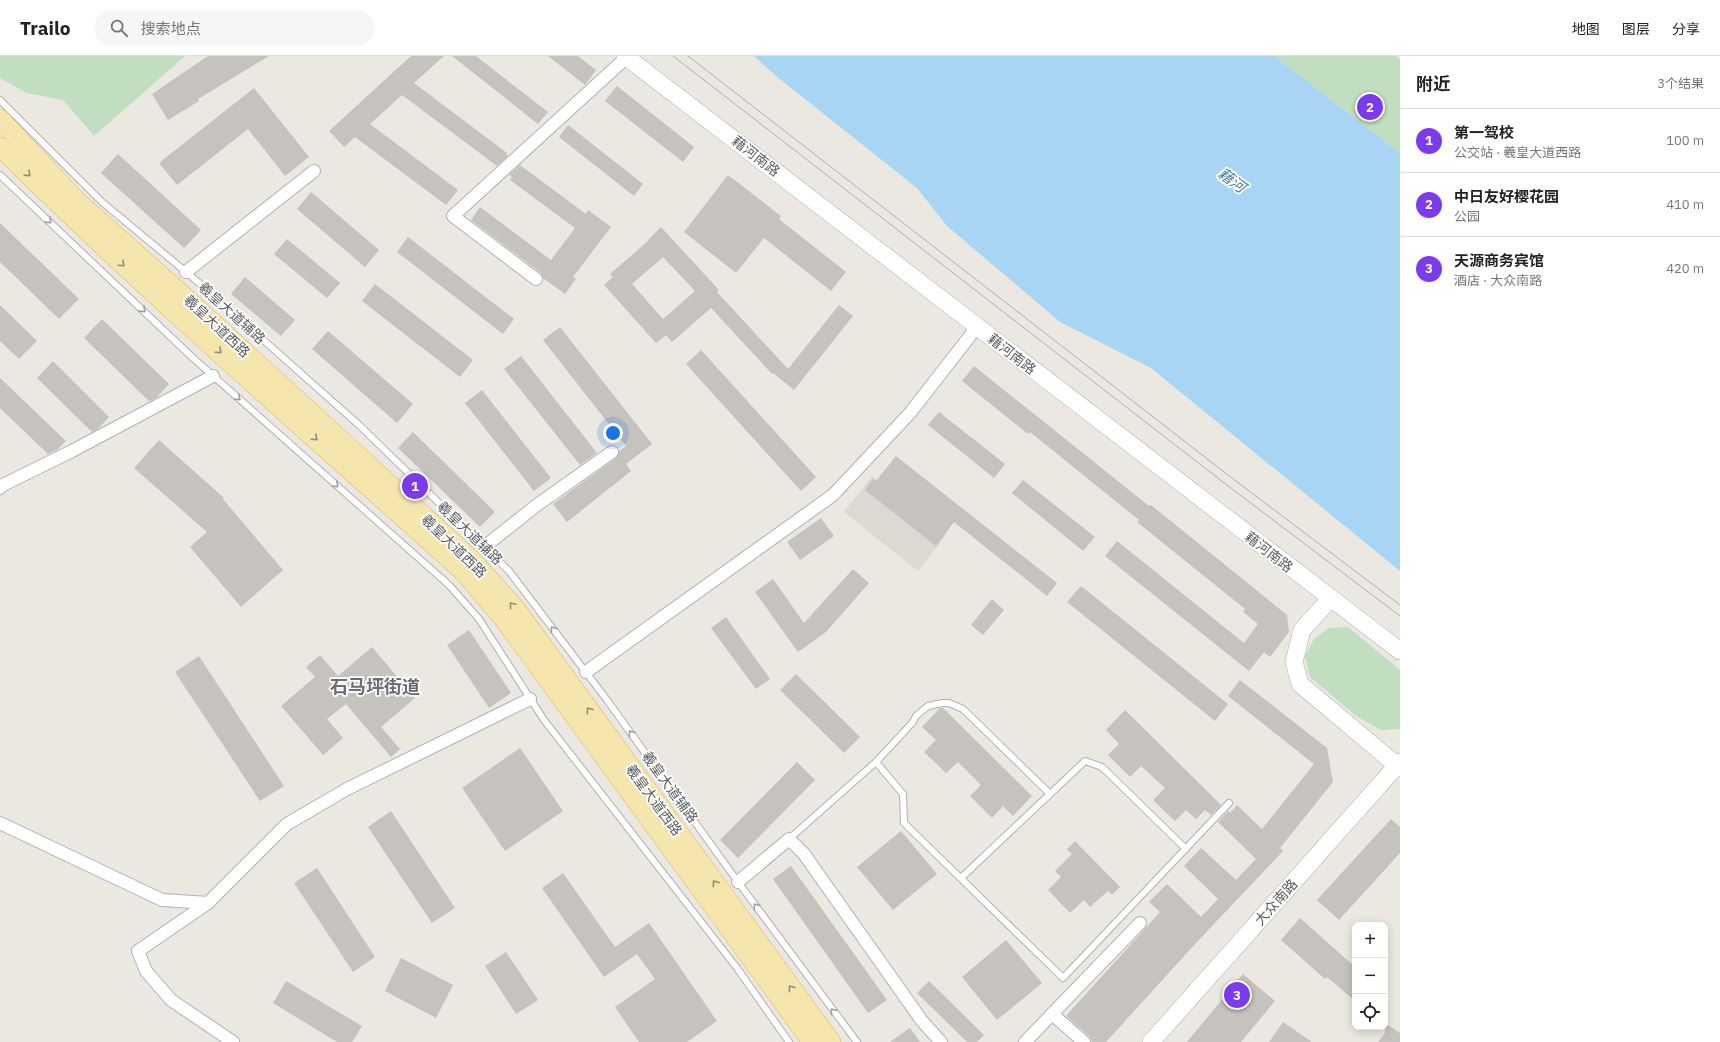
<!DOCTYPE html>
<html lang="zh">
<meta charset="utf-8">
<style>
:root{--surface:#fff;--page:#f6f6f6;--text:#222;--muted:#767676;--line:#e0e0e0;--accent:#7c3aed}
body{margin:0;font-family:"IBM Plex Sans","Noto Sans SC",sans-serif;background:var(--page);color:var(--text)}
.controls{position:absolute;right:12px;bottom:12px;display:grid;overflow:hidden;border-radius:8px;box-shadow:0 2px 10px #0003}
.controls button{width:36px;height:36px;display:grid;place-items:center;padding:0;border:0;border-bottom:1px solid var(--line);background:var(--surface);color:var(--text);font:20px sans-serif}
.you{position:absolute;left:613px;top:377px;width:14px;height:14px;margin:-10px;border:3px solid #fff;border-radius:50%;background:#1a73e8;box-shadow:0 0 0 6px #1a73e833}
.badge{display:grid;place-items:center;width:26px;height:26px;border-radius:50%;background:var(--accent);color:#fff;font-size:13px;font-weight:700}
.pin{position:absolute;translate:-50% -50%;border:2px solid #fff;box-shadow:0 1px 4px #0006}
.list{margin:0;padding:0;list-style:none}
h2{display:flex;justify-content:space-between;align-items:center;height:52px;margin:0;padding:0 16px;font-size:17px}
h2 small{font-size:13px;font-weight:400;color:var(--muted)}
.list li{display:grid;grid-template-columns:26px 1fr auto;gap:12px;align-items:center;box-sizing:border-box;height:64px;padding:0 16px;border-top:1px solid var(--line)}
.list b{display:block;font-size:15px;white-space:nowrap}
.list p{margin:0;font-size:13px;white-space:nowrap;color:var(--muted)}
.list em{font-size:13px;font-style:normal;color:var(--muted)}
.icon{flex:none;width:22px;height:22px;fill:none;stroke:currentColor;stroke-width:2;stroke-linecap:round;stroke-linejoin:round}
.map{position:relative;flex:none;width:1400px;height:986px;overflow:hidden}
header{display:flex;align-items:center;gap:24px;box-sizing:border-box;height:56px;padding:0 20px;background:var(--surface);border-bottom:1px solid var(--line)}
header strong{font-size:19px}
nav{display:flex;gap:22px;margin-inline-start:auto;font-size:14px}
.search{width:280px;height:36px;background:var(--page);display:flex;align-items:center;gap:10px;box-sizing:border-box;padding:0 14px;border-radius:22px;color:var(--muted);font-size:15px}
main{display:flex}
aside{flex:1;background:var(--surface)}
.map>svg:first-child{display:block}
.education{fill:#ddd9d2}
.green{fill:#c1dfc0}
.water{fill:#a7d5f3}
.building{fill:#c6c2be;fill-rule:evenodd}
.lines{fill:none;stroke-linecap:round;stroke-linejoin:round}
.service-casing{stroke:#aeb1b5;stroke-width:8}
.minor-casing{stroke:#aeb1b5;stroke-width:14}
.secondary-casing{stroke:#adb0b4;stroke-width:18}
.primary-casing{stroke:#deb865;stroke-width:20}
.service{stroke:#fff;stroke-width:6}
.minor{stroke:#fff;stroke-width:12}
.secondary{stroke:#fff;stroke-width:17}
.primary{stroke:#f4e6ac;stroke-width:19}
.tram{stroke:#afb0b0;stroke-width:1}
.oneway{stroke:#8f8c7b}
.oneway2{stroke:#9b9da0}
.labels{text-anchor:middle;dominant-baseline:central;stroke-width:3.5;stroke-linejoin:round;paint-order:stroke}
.street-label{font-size:14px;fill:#595c60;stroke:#fff}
.water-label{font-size:15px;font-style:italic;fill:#4878a2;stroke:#fff}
.district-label{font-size:18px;font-weight:bold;fill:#6a6e71;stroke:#fff}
</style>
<header>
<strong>Trailo</strong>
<div class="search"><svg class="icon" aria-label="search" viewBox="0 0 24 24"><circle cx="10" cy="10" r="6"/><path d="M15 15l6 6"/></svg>搜索地点</div>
<nav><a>地图</a><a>图层</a><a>分享</a></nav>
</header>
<main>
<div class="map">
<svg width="1400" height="986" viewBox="0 0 1400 986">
<rect width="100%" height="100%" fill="#eae8e1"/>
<path class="education" d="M872,420L946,479L918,515L844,456Z"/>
<g class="green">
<path d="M0,0H185L94,80L63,44L27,37L0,22Z"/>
<path d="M1274,0H1396L1400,4V97Z"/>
<path d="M1348,571L1400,614V673L1381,674L1356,660L1310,621L1305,600L1314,583L1329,572Z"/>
</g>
<path class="water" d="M754,0H1274L1400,97V515L1151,312L1060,266L947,170L917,132L776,20Z"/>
<g class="building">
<path d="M208,0H269L198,43L199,45L168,64L152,38Z"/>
<path d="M411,0H444L414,27L507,97L506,98L508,100L497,110L402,39L370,68L458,134L446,149L355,81L344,91L329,75Z"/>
<path d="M452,0H476L548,56L538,68Z"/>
<path d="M548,0H578L596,14L585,29Z"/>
<path d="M617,30L694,91L683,106L605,45Z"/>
<path d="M254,32L309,101L285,120L248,73L177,129L159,107Z"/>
<path d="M568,69L643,128L634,140L559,81Z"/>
<path d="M118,98L201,174L184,192L101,117Z"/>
<path d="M520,109L586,158L588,154L611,171L573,221L576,223L565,238L543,222L541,217L471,164L480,151L551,204L575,172L510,124L512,121L509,119Z"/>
<path d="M728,119L781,160L779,163L846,216L831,235L764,182L736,217L684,176Z"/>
<path d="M311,136L379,194L365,211L297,153Z"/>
<path d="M0,167L79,243L59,263L0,206Z"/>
<path d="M661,171L719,234L717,236L788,313L839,249L853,260L794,334L773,317L772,318L711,252L672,286L666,279L656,287L604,229L613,221L610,218L648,185V184ZM663,201L695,235L663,263L632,228Z"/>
<path d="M408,181L514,263L503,278L397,196Z"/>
<path d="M287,183L340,227L327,242L274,198Z"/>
<path d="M245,221L295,264L281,280L231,238Z"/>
<path d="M375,228L473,304L460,321L362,245Z"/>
<path d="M0,249L37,285L19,303L0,285Z"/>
<path d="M102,263L169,328L156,342L149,345L84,282Z"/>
<path d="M560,271L652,388L626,408L631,415L567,466L553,448L616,402L619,395L626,390L543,284Z"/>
<path d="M328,275L413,348L397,367L312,293Z"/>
<path d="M701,294L816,421L801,435L686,308Z"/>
<path d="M521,300L597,397L580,409L504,313Z"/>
<path d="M53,305L109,361L98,373L92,376L37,322Z"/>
<path d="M974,310L1149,450L1151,449L1287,559L1289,576L1270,601L1264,596L1249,615L1105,500L1117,485L1244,587L1258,568L1243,556L1245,553L1137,466L1139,464L1030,376L1028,378L962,325Z"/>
<path d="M0,322L66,385L57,394L48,398L0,352Z"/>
<path d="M482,334L551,422L534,435L465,347Z"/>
<path d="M939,356L1005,408L994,422L928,369Z"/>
<path d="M413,376L495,456L480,471L398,392Z"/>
<path d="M159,384L224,442L223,443L283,514L241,551L190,491L207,476L134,412Z"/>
<path d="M896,400L1057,527L1047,540L954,466L936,490L865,434L873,423L876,425Z"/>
<path d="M1023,424L1095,481L1083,495L1012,437Z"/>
<path d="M821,462L834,480L800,504L787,486Z"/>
<path d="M853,513L869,527L826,576L798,596L755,536L773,523L804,567Z"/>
<path d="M1081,530L1228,648L1215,665L1067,546Z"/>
<path d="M992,543L1004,554L983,579L971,569Z"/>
<path d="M726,561L770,623L756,633L711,572Z"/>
<path d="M469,574L511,637L489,652L447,589Z"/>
<path d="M372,591L415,642L381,671L400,693L391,701L346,648L327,663L343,682L323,699L281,650L315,621L306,611L320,599L338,620Z"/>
<path d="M199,600L284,730L260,745L175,616Z"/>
<path d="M796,618L860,681L844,697L780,634Z"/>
<path d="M1240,624L1327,692L1333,726L1280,792L1283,795L1196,887L1106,986H1092L1089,980L1066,960L1160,856L1149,846L1167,828L1201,861L1218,843L1184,810L1201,792L1236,824L1256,803L1218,766L1228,755L1230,757L1237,749L1262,773L1314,708L1228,640Z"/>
<path d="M940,652H943L1032,740L1013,760L1003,750L992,762L970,740L981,729L958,706L946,717L924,696L936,684L922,671Z"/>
<path d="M1125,654L1221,749L1211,759L1205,754L1196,763L1186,754L1175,765L1153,744L1165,732L1141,710L1130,721L1108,699L1119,688L1106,674Z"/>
<path d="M520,692L563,755L505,795L462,732Z"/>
<path d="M797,706L815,724L738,802L720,784Z"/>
<path d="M391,755L455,852L432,867L368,771Z"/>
<path d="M1391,763L1400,771V797L1339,864L1317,844Z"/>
<path d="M901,775L937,818L893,854L857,811Z"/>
<path d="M1075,785L1120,831L1112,839L1108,835L1090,851L1084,844L1070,857L1048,834L1061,821L1055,815L1072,798L1067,793Z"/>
<path d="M791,810L887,944L868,957L773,823Z"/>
<path d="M317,812L375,901L353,916L294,827Z"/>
<path d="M563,817L615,891L649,867L717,965L687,986H639L615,951L655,923L637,898L604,921L542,832Z"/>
<path d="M1300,862L1355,911V945L1327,921L1325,923L1281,884Z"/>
<path d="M1006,884L1042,927L997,964L962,921Z"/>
<path d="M506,896L538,944L516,958L485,910Z"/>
<path d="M401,902L453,929L436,962L385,935Z"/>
<path d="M1243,918L1275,945L1241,986H1187Z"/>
<path d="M286,925L362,970L352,986H337L273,947Z"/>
<path d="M929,925L984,979L977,986H967L917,937Z"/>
<path d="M1283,966L1312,986H1269Z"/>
<path d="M1385,967L1400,977V986H1378L1385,977Z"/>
<path d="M910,972L920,986H890Z"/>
</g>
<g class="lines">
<defs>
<g id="service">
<path d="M0,44L102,146L198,226L359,369L509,515L607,644L738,826L857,986"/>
<path d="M0,119L193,302L449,529L479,563L544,664L737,912L789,986"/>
<path d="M876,706L913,666L916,660L928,650L942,647H949L963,653L1050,738"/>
<path d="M789,783L876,706L903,738L904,767L1063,922L1229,747"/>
<path d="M961,822L1085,705L1102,711L1186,793"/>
</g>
<g id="minor">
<path d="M186,216L314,115"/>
<path d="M536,223L453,160L627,1"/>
<path d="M0,432L3,429L72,395L213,320"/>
<path d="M484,491L537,449L612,396"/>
<path d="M586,616L833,439L910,357L977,271"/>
<path d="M0,767L162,844L208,847"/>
<path d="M738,826L789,783L804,798L922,965L941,986"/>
<path d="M1052,958L1084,986"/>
<path d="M233,986L171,944L146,915L138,895L208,847L287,768L347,733L530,643"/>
<path d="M1025,986L1140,867"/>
</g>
<g id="secondary">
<path d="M625,0L1400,595"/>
<path d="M1330,543L1302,574L1294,606L1300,628L1400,712"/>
<path d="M1151,986L1400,706"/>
</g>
<g id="primary">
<path d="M0,63L77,145L177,234L472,504L515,552L831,986"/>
<path d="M0,91C149,238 307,375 463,515L503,562L812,986"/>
</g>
</defs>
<use href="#service" class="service-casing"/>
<use href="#minor" class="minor-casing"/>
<use href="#secondary" class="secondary-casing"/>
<use href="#primary" class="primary-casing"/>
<use href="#service" class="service"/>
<use href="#minor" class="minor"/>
<use href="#secondary" class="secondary"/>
<use href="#primary" class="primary"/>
<g class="tram">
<path d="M673,0L1223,426L1400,560"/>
<path d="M688,0L1228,419L1400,549"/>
</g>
</g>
<defs><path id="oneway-chevron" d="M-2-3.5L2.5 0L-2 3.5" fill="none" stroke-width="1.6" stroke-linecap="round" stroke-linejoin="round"/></defs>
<g class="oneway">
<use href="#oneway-chevron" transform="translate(28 118) rotate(44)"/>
<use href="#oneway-chevron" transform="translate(122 208) rotate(43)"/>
<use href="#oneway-chevron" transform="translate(219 295) rotate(42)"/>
<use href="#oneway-chevron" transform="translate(315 382) rotate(42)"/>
<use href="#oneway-chevron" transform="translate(512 549) rotate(-130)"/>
<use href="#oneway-chevron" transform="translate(589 654) rotate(-126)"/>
<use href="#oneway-chevron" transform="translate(715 827) rotate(-126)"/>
<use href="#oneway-chevron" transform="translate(791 932) rotate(-126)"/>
</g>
<g class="oneway2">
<use href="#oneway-chevron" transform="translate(49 165) rotate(44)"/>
<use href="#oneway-chevron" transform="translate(143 254) rotate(44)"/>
<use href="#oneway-chevron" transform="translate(238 342) rotate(42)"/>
<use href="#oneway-chevron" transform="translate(336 429) rotate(42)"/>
<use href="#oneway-chevron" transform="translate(553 573) rotate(-127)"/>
<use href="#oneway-chevron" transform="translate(631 677) rotate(-126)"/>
<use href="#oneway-chevron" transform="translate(756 850) rotate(-127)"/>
<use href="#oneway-chevron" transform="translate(833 955) rotate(-127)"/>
</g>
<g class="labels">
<g class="street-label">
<text transform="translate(756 100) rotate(38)">藉河南路</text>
<text transform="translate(232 257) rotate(42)">羲皇大道辅路</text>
<text transform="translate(217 270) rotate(43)">羲皇大道西路</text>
<text transform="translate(1012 298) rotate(38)">藉河南路</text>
<text transform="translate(470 477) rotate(44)">羲皇大道辅路</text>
<text transform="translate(454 490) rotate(44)">羲皇大道西路</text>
<text transform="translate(1269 496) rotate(38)">藉河南路</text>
<text transform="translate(670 731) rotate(54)">羲皇大道辅路</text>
<text transform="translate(654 744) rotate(54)">羲皇大道西路</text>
<text transform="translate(1276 846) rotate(-48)">大众南路</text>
</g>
<g class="water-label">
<text transform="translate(1232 124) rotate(36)">藉河</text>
</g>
<g class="district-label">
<text x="375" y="630">石马坪街道</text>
</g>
</g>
</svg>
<div class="controls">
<button>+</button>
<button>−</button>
<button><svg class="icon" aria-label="locate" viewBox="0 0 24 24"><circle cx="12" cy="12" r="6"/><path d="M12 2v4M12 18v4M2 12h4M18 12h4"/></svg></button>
</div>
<div class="you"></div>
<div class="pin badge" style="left:415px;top:430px">1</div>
<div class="pin badge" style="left:1370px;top:51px">2</div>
<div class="pin badge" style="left:1237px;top:939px">3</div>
</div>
<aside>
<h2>附近<small>3个结果</small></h2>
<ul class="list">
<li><span class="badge">1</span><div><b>第一驾校</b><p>公交站 · 羲皇大道西路</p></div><em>100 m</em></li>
<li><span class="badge">2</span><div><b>中日友好樱花园</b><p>公园</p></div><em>410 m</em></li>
<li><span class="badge">3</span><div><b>天源商务宾馆</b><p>酒店 · 大众南路</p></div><em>420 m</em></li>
</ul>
</aside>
</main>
